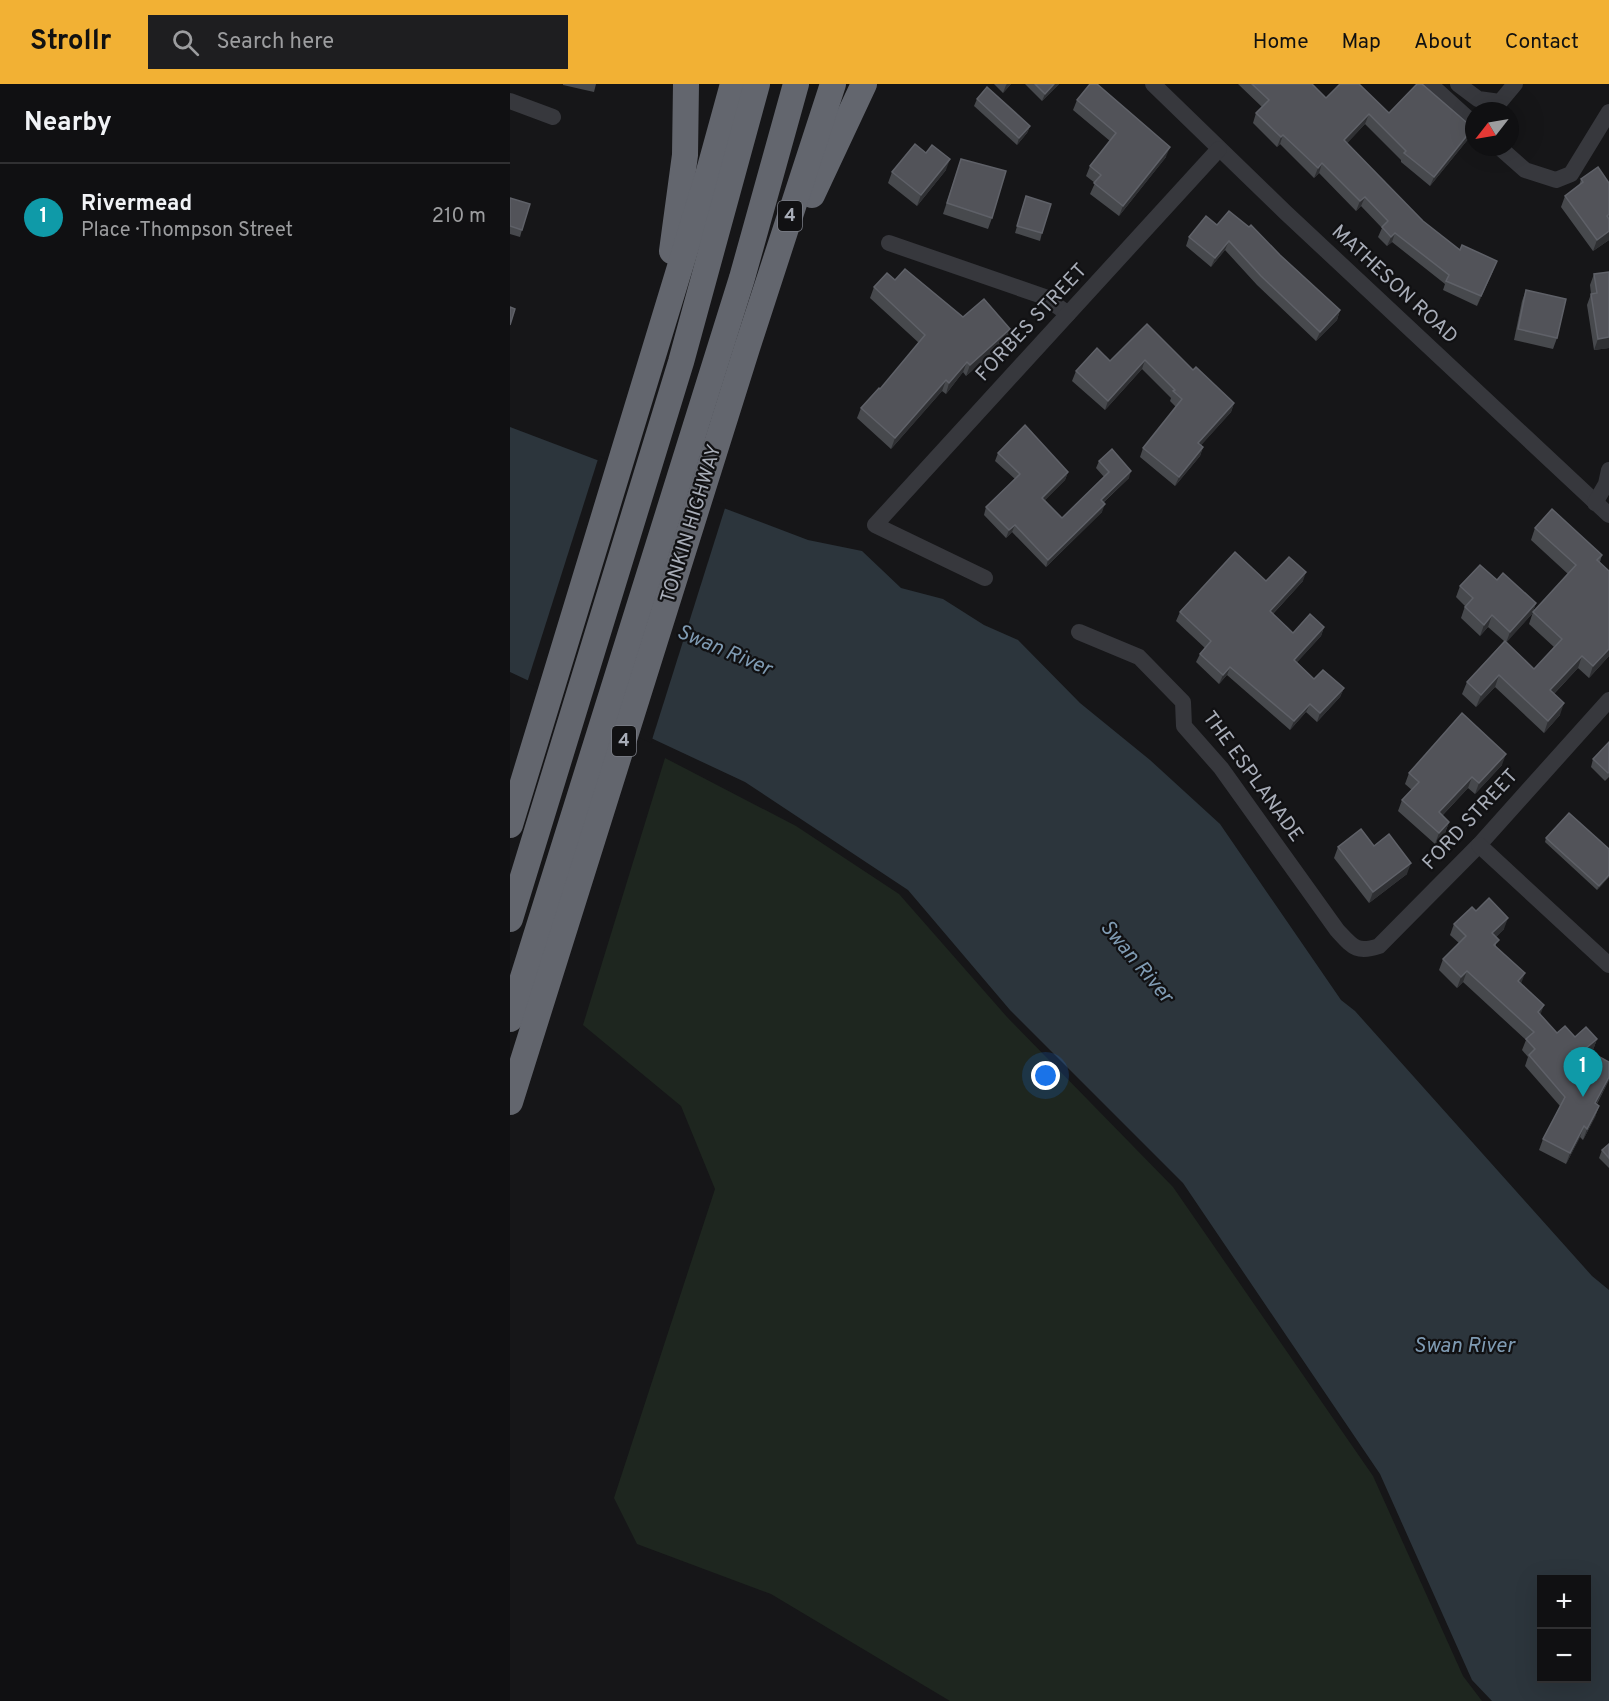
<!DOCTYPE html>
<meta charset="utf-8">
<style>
:root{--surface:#101012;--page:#1e1e20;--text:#f1f3f6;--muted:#9c9d9f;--line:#303032;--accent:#f2b134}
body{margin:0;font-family:Overpass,sans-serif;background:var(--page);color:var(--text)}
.controls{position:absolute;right:18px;bottom:18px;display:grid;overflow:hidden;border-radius:0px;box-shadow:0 6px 24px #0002}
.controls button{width:54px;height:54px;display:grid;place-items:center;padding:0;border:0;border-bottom:2px solid var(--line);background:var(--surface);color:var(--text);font:30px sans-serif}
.compass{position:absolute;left:955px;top:18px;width:54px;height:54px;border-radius:50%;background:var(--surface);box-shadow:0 6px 24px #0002;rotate:239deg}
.you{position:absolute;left:536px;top:992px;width:21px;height:21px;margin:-15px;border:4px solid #fff;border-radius:50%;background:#1a73e8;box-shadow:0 0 0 9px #1a73e833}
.badge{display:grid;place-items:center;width:39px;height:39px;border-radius:50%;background:var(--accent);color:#fff;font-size:20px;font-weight:700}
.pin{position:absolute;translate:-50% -50px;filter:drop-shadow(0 2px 3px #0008)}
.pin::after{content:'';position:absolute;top:32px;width:21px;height:18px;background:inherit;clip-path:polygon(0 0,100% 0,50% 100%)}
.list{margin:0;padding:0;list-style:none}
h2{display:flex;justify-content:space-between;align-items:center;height:78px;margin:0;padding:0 24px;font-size:26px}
h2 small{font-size:20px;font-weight:400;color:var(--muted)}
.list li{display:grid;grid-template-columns:39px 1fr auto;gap:18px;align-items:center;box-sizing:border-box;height:108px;padding:0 24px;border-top:2px solid var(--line)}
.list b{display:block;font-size:22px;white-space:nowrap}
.list p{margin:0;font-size:20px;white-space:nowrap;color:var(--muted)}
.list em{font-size:20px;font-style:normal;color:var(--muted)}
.icon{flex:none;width:33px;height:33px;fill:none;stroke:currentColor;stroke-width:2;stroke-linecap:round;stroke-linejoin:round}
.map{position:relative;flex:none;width:1099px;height:1617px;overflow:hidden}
header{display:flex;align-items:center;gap:36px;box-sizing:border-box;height:84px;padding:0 30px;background:var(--accent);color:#111}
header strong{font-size:28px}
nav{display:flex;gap:33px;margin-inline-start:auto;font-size:21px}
.search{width:420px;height:54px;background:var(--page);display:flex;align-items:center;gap:15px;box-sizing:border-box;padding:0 21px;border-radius:0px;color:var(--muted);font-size:22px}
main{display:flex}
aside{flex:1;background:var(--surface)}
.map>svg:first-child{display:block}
.green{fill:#1e261f}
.water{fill:#2c353c;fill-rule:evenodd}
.pier{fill:#161618}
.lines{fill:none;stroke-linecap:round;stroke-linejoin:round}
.minor{stroke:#37383d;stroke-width:16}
.highway{stroke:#63666e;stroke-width:26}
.wall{fill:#47494d}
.shaded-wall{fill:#2f3033}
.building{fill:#525359;stroke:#5f6168;stroke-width:1.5}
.labels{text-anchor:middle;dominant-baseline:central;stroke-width:4.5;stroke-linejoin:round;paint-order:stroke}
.shield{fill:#111113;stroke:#7b7e86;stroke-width:1.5}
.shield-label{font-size:18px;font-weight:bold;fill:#a8adb8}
.street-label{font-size:20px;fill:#a8adb8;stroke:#111113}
.water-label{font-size:21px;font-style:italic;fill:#7f9bb3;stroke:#111113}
</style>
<header>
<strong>Strollr</strong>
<div class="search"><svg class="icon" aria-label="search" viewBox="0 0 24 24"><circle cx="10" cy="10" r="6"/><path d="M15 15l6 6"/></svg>Search here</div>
<nav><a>Home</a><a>Map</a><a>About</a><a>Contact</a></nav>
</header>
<main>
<aside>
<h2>Nearby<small></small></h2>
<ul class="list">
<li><span class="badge" style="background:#0f9aa8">1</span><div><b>Rivermead</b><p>Place · Thompson Street</p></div><em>210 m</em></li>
</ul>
</aside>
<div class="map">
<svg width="1099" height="1617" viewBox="0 0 1099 1617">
<rect width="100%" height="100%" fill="#161618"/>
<path class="green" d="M155,674L286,742L389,810L497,933L663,1103L863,1392L953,1592L972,1617H440L261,1510L127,1460L104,1414L205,1105L171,1022L73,941Z"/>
<path class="water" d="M0,343L298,456L352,467L391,504L433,515L474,541L508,556L570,619L640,676L710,740L831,916L845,927L1082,1192L1099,1206V1617H982L962,1596L870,1390L673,1099L500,926L398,806L235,698L0,588ZM1032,1496H1076V1594H1032Z"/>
<path class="pier" d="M89,372L216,421L141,659L17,599Z"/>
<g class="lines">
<g class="minor">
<path d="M643,0L775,128L1099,431"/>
<path d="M920,0L964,40"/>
<path d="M948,0L968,15L990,18L1005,0"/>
<path d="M0,17L43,33"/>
<path d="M989,63L1015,86L1046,96L1061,90L1099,28"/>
<path d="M379,159L535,213L558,230"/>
<path d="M1085,419L1096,400L1099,386"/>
<path d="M475,494L365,441L709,65"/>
<path d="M569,548L629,573L673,618L674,642L711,684L827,846C842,862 846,870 869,862L969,761L1099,616"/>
<path d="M969,761L1099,881"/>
</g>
<g class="highway">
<path d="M302,111L354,0"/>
<path d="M162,167L175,71L176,0"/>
<path d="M0,741L198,91L223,0"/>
<path d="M0,835L171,278L247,0"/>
<path d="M0,935L232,194L286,0"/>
<path d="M0,1018L237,264L323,0"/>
</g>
</g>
<g class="wall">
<path d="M53,0H86L84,8L53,1Z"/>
<path d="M484,0H501L493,9Z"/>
<path d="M515,0H549L532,17Z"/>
<path d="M728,0H802L816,14L879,29L963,44L959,54L920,102L891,78V76L855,40L837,59L913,137L950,166L983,187L967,222L933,206L935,200L882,158L877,162L868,153L872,144L851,122L846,127L809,89L804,94L770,60L767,63L743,39L746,29L752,23Z"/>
<path d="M467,15L520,42L517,49L507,61L464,22Z"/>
<path d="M567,16L656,73L609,132L580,110L585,99L576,92L580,82L600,57L563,26Z"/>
<path d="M451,75L482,134L478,145L433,130Z"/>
<path d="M436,86L407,122L378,99L382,88Z"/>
<path d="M1071,95L1099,99V156L1083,167L1051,123L1055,112L1069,102Z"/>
<path d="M0,114L12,146L10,153L0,150Z"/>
<path d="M514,119L532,149L530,157L505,149Z"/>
<path d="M707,141L770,171L830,226L827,236L806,257L747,201L715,166L701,183L676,162L679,153Z"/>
<path d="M1084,190L1099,264L1084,266L1077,221L1081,210L1080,201Z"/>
<path d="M385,196L497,256L456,292L453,288L436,310L432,307L381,365L347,334L351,324L370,305L409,259L360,214L364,203Z"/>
<path d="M1016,206L1047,254L1043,265L1004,256L1012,217Z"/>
<path d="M637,240L683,286L724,319L721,328L691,361L693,363L690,372L665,402L630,373L633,364L666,323L660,317L661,314L632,285L595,326L562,297L566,287L600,277Z"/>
<path d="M488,369L558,388L555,396L535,416L552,434L594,393L586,384L589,377L619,394L593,419L592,428L536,483L502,448L496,454L474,431L476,423L505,395L485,377Z"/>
<path d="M1025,444L1092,471L1090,478L1099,487V572L1079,594L1068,584L1044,610L1050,631L1034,649L985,603L966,623L952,610L957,598L994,557L978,543L970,552L951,534L955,522L946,513L950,502L987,496L1026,519L1022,530L996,558L1024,585L1044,563L1019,540L1023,528L1058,490L1021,456Z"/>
<path d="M756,497H793L763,530L783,549L814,543L811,552L787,578L804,595L834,604L830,613L807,638L796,628L780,646L717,591L709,600L686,578L690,570L695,564L666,537L670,528Z"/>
<path d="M1099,658V693L1095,697L1081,683L1083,675Z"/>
<path d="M992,681L965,710L958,704L932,732L939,738L935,749L925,760L888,727L892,716L902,706L895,700L899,689Z"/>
<path d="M1036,754L1099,765V793L1087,806L1035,758Z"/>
<path d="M864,762L897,790L859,819L824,774L828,763Z"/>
<path d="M966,827L994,845L986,853V863L1031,931L1047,949L1065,953L1087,955L1083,966L1081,968L1099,978V996L1087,1020L1089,1022L1085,1033L1073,1056L1070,1053L1056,1080L1029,1066L1033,1055L1050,1022L1015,982L1018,973L1012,966L1016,956L953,898L947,904L929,886L933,875L949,859L940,851L944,840Z"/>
<path d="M1099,1060V1084L1089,1074L1092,1066Z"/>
</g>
<g class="shaded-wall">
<path d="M497,0H501L493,9L496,1Z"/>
<path d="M544,0H549L532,17L535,10Z"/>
<path d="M859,30L855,40L831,66L834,56Z"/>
<path d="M520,42L517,49L507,61L509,54Z"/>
<path d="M963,44L959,54L920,102L924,93Z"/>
<path d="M773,51L770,60L767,63L771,53Z"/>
<path d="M660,63L656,73L609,132L613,122Z"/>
<path d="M440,75L436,86L407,122L411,111Z"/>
<path d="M812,79L809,89L804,94L808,84Z"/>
<path d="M855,113L851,122L846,127L850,117Z"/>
<path d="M1099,147V156L1083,167L1087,156Z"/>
<path d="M885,149L882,158L877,162L881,153Z"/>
<path d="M719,157L715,166L701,183L705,174Z"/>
<path d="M987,177L983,187L967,222L971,212Z"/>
<path d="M830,226L827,236L806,257L810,248Z"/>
<path d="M500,245L497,256L456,292L460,281Z"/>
<path d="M1099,253V264L1084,266L1088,255Z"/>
<path d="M635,276L632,285L595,326L598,317Z"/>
<path d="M457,278L453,288L436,310L439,299Z"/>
<path d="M436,296L432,307L381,365L385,354Z"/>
<path d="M724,319L721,328L685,368L688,359Z"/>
<path d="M693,363L690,372L665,402L669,393Z"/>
<path d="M621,387L619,394L588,423L591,416Z"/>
<path d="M558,388L555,396L530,421L532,414Z"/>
<path d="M595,420L592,428L536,483L538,476Z"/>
<path d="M505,441L502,448L496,454L499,446Z"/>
<path d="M796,488L793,497L757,536L760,527Z"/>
<path d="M1026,519L1022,530L996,559L1000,548Z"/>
<path d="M982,531L978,543L970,552L974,541Z"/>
<path d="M814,543L811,552L781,585L784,576Z"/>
<path d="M1099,565V572L1079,594L1083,582Z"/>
<path d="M1072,572L1068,584L1036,618L1040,606Z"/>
<path d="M720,583L717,591L709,600L713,591Z"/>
<path d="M989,591L985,603L966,623L971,611Z"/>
<path d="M834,604L830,613L807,638L810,629Z"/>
<path d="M1054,619L1050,631L1034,649L1038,637Z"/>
<path d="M800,620L796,628L780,646L784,637Z"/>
<path d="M996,670L992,681L965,710L969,699Z"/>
<path d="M962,693L958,704L925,739L929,728Z"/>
<path d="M939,738L935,749L925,760L929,749Z"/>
<path d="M901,779L897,790L859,819L863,808Z"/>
<path d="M1099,791V793L1087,806L1089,802Z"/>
<path d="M998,834L994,845L978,860L982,849Z"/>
<path d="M957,887L953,898L947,904L951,893Z"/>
<path d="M1015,889L1011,900L1008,897Z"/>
<path d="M1034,921L1030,932L1028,928Z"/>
<path d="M1087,955L1083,966L1071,976L1075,965Z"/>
<path d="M1099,993V996L1081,1030L1085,1019Z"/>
<path d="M1089,1022L1085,1033L1073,1056L1077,1045Z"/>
<path d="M1074,1042L1070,1053L1056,1080L1060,1069Z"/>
</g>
<g class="building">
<path d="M525,0H544L535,10Z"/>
<path d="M580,0H587L660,63L613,122L584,99L591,91L580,82L606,49L567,16Z"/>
<path d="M742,0H802L816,14L830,0H849L879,29L907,0H912L963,44L924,93L894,69L896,67L859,30L834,56L913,137L950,166L952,161L987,177L971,212L936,197L939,191L885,149L881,153L872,143L878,137L855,113L850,117L812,79L808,84L773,51L771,53L746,29L759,16Z"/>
<path d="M477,3L520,42L509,54L467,15Z"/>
<path d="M405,60L416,69L422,61L440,75L411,111L382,88Z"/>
<path d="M451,75L496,87L482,134L437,119Z"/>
<path d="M1088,83L1099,99V130L1097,132L1099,135V147L1087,156L1055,112L1073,98L1071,95Z"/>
<path d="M516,112L541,120L532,149L507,142Z"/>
<path d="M0,114L20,120L12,146L0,142Z"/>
<path d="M719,127L739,143L741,141L770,171L830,226L810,248L751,192L719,157L705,174L679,153L696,132L707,141Z"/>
<path d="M395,185L453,233L474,215L500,245L460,281L457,278L439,299L436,296L385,354L351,324L369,304L370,305L415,251L364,203L377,189L385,196Z"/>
<path d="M1099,188V253L1088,255L1081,210L1087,209L1084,190Z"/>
<path d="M1016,206L1056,215L1047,254L1008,245Z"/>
<path d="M0,223L5,225L0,241Z"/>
<path d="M637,240L683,286L686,283L724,319L688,359L693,363L669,393L633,364L672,315L663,307L665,306L635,276L598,317L566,287L587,264L600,277Z"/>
<path d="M515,341L558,388L532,414L552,434L599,388L589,377L602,365L621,387L591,416L595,420L538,476L505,441L499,446L476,423L510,390L488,369Z"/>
<path d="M1042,425L1092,471L1087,476L1099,487V565L1083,582L1072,572L1040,606L1054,619L1038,637L989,591L971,611L957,598L995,557L1024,585L1052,555L1023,528L1066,481L1025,444Z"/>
<path d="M725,468L756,497L779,473L796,488L760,527L783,549L800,530L814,543L784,576L804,595L813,586L834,604L810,629L800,620L784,637L720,583L713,591L690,570L701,557L670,528Z"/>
<path d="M970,481L987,496L993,489L1026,519L1000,548L982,531L974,541L955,523L963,514L950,502Z"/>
<path d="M952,629L996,670L969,699L962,693L929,728L939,738L929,749L892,716L909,698L899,689Z"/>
<path d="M1099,658V688L1098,689L1083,675Z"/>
<path d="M1059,729L1099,765V791L1089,802L1036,754Z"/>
<path d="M851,745L864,762L879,750L901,779L863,808L828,763Z"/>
<path d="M979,814L998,834L982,849L989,856L984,861L1015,889L1008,897L1034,921L1028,928L1047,949L1055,942L1065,953L1076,943L1087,955L1075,965L1099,978V993L1085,1019L1089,1022L1077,1045L1074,1042L1060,1069L1033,1055L1055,1013L1019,971L1025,965L1016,955L1024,948L957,887L951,893L933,875L956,852L944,840L962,823L966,827Z"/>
<path d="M1099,1060V1074L1092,1066Z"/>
</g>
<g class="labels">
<g class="shield">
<rect x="268" y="117" width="24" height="30" rx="4.5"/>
<rect x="102" y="642" width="24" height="30" rx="4.5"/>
</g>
<g class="shield-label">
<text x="280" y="132">4</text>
<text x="114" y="657">4</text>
</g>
<g class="street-label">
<text transform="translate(884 201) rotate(43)">MATHESON ROAD</text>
<text transform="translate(522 239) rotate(-47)">FORBES STREET</text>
<text transform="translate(182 440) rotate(-73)">TONKIN HIGHWAY</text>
<text transform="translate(742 693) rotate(54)">THE ESPLANADE</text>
<text transform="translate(961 736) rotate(-47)">FORD STREET</text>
</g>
<g class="water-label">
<text transform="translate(214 567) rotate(23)">Swan River</text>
<text transform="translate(626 878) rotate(50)">Swan River</text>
<text x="954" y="1262">Swan River</text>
</g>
</g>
</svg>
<div class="controls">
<button>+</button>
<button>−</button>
</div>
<svg class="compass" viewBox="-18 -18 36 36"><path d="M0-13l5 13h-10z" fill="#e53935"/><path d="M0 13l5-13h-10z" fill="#9c9d9f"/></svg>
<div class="you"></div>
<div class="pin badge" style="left:1073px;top:1013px;background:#0f9aa8">1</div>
</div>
</main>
